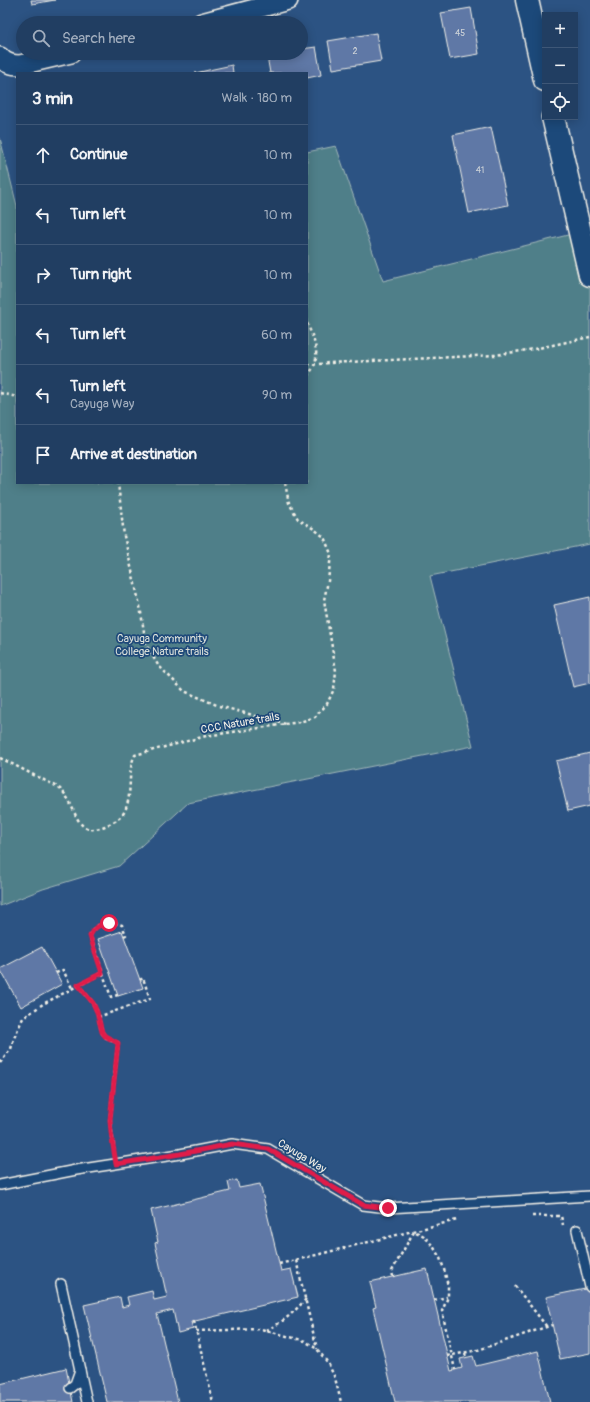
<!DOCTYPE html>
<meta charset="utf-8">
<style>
:root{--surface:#213e62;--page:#294568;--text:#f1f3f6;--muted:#a2aebe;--line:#3e5777}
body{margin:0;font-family:Pangolin,sans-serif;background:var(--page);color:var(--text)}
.controls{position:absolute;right:12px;top:12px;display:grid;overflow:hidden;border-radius:0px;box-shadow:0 2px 10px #0003}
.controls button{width:36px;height:36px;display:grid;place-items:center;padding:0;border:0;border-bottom:1px solid var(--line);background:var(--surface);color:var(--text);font:20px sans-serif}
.stop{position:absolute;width:12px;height:12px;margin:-9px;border:3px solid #e11d48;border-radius:50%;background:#fff}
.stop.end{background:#e11d48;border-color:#fff;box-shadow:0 1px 4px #0008}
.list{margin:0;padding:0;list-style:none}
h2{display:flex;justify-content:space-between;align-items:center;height:52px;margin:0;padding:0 16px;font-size:17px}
h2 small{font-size:13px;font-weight:400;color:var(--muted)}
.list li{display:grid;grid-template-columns:26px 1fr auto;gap:12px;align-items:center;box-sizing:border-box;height:60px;padding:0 16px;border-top:1px solid var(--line)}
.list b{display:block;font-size:15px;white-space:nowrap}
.list p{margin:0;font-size:13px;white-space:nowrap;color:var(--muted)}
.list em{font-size:13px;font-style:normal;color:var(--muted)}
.icon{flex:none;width:22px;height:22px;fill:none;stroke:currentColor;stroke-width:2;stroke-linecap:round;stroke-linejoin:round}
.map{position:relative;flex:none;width:590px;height:1402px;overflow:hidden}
.search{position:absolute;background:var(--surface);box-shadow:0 2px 10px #0003;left:16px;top:16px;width:292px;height:44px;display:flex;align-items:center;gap:10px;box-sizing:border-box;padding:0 14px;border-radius:22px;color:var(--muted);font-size:15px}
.panel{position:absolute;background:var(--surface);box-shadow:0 2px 10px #0003;left:16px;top:72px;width:292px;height:412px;border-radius:0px}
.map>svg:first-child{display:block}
.green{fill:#507f89;stroke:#a2b8b8}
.building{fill:#5e78a6;stroke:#f4f1e8}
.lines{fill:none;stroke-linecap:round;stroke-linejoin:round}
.service-casing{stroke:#f4f1e8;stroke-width:12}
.minor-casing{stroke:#f4f1e8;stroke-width:22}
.tertiary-casing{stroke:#f4f1e8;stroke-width:25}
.path{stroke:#f4f1e8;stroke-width:2.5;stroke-dasharray:3 3;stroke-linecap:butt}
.service{stroke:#1f4a7a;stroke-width:9}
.minor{stroke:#1f4a7a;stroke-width:19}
.tertiary{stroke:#1f4a7a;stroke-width:22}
.route{stroke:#e11d48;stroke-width:5}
.labels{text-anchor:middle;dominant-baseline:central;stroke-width:3.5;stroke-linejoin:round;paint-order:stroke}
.number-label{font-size:9px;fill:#ced3d8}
.park-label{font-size:11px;fill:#dbe0da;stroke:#1f4a7a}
.street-label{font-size:11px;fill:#f4f1e8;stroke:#1f4a7a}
</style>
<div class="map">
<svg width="590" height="1402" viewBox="0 0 590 1402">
<rect width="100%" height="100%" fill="#2c5383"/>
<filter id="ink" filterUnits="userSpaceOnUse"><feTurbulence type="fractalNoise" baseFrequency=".025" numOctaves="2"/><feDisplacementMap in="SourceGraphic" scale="8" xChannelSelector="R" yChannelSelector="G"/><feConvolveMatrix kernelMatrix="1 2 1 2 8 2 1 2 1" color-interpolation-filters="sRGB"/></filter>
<g filter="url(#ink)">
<path class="green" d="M0,138L17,206V483H307V152L336,146L383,281L580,232L590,278V544L430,576L473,746L188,803L119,866L43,889L0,906Z"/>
<g class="building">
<path d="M31,0H55L32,4Z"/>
<path d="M471,8L479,54L450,59L441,13Z"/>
<path d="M376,33L381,61L333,69L328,41Z"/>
<path d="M316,47L321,75L307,78V73H270L267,56L281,53H301V49Z"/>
<path d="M232,65L233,73H195Z"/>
<path d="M491,127L508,205L469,213L453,135Z"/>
<path d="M590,597V683L573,687L554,605Z"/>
<path d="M590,753V806L568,811L556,761Z"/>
<path d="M122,931L143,988L118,996L98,939Z"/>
<path d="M42,947L62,984L21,1007L0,969Z"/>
<path d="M237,1180L239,1188L260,1184L281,1271L291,1269L298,1297L191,1322L193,1329L178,1333L173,1310L157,1314L178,1402H107L84,1305L120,1297L122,1307L129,1305L127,1297L152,1291L154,1300L167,1297L155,1243L158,1242L151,1210L230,1191L228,1182Z"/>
<path d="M427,1269L451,1371L462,1368L460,1359L473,1356L476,1366L538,1351L550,1402H395L373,1308L376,1307L370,1282Z"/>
<path d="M590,1288V1353L560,1359L546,1297Z"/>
<path d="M66,1368L73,1402H0V1384Z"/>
</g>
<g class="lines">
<defs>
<g id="service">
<path d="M0,1185L76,1170L180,1154L232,1144L268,1149L363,1205L388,1208L590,1196"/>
<path d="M577,1230L590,1287"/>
<path d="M61,1284L87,1402"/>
<path d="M70,1388L75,1384L80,1370"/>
</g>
<g id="minor">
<path d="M202,23L288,0"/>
<path d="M0,57C5,64 13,65 20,65L71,53"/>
</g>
<g id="tertiary">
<path d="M527,0L545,80"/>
<path d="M553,117L590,275"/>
</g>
</defs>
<use href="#service" class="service-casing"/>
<use href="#minor" class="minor-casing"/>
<use href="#tertiary" class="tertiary-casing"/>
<g class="path">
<path d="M307,323C315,342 323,359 307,376"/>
<path d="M307,365L329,363L495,355L534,349L590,337"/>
<path d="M0,393L17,397"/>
<path d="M285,483L289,503L298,519L314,529L324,537L331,554L328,581L324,600L336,671L334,689L327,704L315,717L300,722L286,724"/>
<path d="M0,758C15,765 29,773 44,780C49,783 56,785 60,789C78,804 73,840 105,826C111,823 119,820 123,814C134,797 126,772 135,755L206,736L286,724L219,706L184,691L158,665L146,645L140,606L124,536L118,483"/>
<path d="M56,973L63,970L72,988"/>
<path d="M78,985L93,1003L97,1012L102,1032L105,1037L118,1043L110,1120L114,1149"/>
<path d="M118,995L111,997L90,936C94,922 110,921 122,925L126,935L124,936"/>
<path d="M98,1017L150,999L143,978L140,980"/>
<path d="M0,1063L11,1049L14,1038L23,1018L43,1004L102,973"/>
<path d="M532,1216H561L563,1225"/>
<path d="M296,1260L457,1220"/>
<path d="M279,1264L296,1260L317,1349"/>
<path d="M393,1277L392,1271L414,1231L424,1236L433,1246L440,1258L444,1269L448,1286V1297L442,1311L455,1370"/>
<path d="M515,1286L547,1327"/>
<path d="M434,1300L447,1297"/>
<path d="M194,1321L213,1402"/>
<path d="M266,1330C283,1323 294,1312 306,1299"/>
<path d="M196,1331L261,1329L305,1341L317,1349L328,1363L335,1378L341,1402"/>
<path d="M465,1353L466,1358"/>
<path d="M447,1356L478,1350L552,1325"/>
</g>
<use href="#service" class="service"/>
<use href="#minor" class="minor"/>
<use href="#tertiary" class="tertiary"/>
</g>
</g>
<g class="lines" filter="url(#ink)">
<path class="route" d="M109,923C100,924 93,927 90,936L102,973L78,985L93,1003L97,1012L102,1032L105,1036L118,1043L110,1120L111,1132L116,1164L180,1154L232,1144L268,1149L363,1205L388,1208"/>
</g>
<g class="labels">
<g class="number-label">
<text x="460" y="33">45</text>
<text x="355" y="51">2</text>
<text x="480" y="170">41</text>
</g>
<g class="park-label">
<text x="162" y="638">Cayuga Community<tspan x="162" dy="13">College Nature trails</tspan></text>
</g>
<g class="street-label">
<text transform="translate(240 723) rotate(-10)">CCC Nature trails</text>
<text transform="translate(302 1156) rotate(31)">Cayuga Way</text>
</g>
</g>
</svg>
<div class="controls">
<button>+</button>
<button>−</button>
<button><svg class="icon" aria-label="locate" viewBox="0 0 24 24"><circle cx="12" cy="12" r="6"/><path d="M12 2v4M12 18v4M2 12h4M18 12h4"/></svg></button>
</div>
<div class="stop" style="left:109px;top:923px"></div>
<div class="stop end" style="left:388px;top:1208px"></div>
<div class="search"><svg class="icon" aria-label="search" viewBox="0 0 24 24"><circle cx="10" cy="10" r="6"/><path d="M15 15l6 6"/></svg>Search here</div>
<section class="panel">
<h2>3 min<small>Walk · 180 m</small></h2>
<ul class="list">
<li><svg class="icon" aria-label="ahead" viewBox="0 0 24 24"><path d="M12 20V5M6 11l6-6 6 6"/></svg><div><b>Continue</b></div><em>10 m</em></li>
<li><svg class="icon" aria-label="left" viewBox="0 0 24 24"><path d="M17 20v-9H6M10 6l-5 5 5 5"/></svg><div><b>Turn left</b></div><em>10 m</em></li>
<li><svg class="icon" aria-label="right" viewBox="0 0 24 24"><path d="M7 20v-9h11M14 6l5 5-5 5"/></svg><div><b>Turn right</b></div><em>10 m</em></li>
<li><svg class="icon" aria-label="left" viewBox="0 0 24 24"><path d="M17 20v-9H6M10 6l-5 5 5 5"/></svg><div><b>Turn left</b></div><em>60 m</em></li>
<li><svg class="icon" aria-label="left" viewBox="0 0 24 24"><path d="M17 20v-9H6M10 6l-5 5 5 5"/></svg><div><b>Turn left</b><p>Cayuga Way</p></div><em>90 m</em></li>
<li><svg class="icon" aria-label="arrive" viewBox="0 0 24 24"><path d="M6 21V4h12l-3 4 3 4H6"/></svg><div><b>Arrive at destination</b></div></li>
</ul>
</section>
</div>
